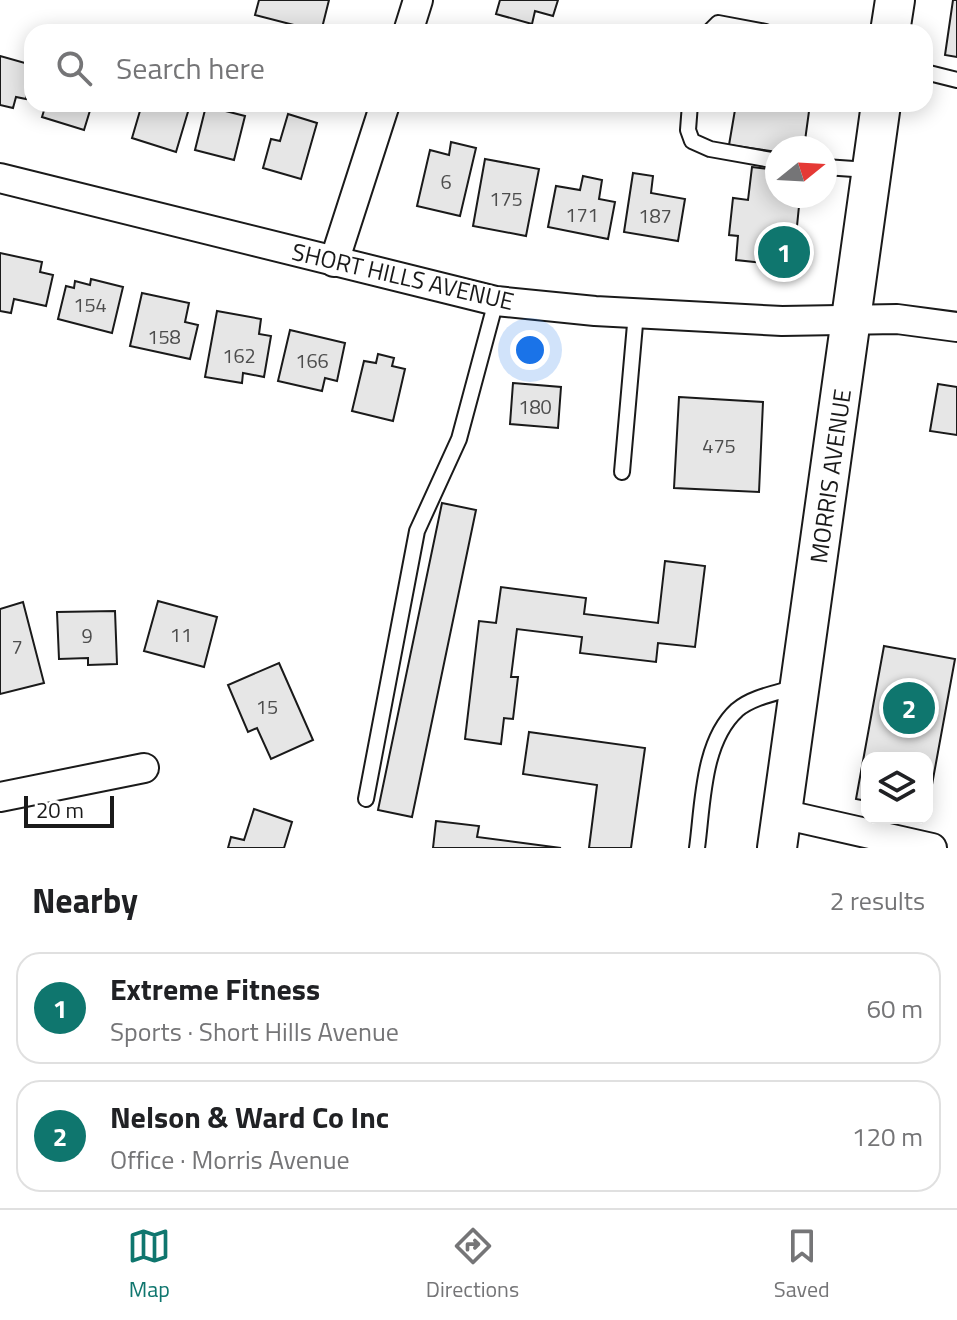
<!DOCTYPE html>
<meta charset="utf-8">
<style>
:root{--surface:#fff;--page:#f6f6f6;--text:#202124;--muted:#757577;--line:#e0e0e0;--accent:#0f766e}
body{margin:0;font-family:"Titillium Web",sans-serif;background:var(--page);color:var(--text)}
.controls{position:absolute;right:24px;bottom:24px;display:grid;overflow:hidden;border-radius:16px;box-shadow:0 4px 20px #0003}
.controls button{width:72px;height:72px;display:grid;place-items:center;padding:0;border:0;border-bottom:2px solid var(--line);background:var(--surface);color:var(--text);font:40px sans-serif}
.compass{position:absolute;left:765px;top:136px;width:72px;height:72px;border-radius:50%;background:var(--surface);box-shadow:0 4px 20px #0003;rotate:72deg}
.scale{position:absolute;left:24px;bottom:20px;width:90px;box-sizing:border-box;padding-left:8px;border:4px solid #1a1a1a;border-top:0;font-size:22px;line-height:28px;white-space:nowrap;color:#1a1a1a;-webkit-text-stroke:6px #fff;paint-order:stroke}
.you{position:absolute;left:530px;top:350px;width:28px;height:28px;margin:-20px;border:6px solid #fff;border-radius:50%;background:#1a73e8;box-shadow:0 0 0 12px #1a73e833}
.badge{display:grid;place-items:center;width:52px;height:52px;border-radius:50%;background:var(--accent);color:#fff;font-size:26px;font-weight:700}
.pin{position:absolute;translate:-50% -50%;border:4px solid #fff;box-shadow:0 2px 8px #0006}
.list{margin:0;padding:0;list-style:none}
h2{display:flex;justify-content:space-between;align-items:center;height:104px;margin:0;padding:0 32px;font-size:34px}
h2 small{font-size:26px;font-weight:400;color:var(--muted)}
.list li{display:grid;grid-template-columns:52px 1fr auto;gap:24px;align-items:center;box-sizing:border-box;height:112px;margin:0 16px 16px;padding:0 16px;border:2px solid var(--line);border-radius:24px}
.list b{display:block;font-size:30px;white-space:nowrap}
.list p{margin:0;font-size:26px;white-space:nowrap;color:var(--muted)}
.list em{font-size:26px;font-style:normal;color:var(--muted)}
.icon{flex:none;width:44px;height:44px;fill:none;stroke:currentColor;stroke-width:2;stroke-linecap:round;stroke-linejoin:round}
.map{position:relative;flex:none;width:957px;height:848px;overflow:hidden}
.search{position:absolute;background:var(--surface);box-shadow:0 4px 20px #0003;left:24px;right:24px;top:24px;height:88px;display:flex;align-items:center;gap:20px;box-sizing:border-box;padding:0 28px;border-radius:24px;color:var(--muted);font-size:30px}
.sheet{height:360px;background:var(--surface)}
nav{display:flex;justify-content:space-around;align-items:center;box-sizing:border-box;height:112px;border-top:2px solid var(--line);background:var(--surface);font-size:22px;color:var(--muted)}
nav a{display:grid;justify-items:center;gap:4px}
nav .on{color:var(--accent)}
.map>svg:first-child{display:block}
.building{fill:#e6e6e6;stroke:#1a1a1a;stroke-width:2}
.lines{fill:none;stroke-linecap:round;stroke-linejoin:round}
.service-casing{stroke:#1a1a1a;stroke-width:18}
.minor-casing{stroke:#1a1a1a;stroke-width:32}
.secondary-casing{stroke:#1a1a1a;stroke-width:42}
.service{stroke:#fff;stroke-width:14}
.minor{stroke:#fff;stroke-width:28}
.secondary{stroke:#fff;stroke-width:38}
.labels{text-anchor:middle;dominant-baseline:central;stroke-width:6;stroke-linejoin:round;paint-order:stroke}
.number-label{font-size:20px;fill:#4d4d4d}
.street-label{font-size:24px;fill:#1a1a1a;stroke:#fff}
</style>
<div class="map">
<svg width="957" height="848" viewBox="0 0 957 848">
<rect width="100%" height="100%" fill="#fff"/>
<g class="building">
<path d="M259,0H329L321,32L255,15Z"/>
<path d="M500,0H558L553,16L535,11L532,24L496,14Z"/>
<path d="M953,0H957V57L945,55Z"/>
<path d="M0,56L25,63V69L32,71L26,99L16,97L13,108L0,105Z"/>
<path d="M46,104H92L84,130L42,117Z"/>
<path d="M142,104L190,105L176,152L132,138Z"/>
<path d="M736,104H810L804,148H777V152L729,145Z"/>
<path d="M206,106L245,116L234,160L195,150Z"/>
<path d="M288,114L317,123L301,179L263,168L271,139L280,141Z"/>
<path d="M451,142L476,148L460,216L417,206L430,150L449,155Z"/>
<path d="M485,159L539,169L526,236L473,226Z"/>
<path d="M752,167L777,170V196H800L793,266L736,260L738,236L729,235L733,198L748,200Z"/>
<path d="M633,173L653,176L651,193L685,199L678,241L624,232Z"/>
<path d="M583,176L602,180L599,199L615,202L608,239L548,227L556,186L580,190Z"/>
<path d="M0,253L42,262L40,272L53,275L46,306L14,299L11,313L0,311Z"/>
<path d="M91,279L123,287L112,333L58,319L66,286L74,288L75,281L90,285Z"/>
<path d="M142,293L189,303L185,322L198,325L190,359L130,346Z"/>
<path d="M217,311L261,319L259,334L271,336L264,377L243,373L242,383L205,377Z"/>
<path d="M290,330L345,343L337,381L325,378L322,391L278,381Z"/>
<path d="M378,354L394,358L392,366L405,369L393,421L352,411L364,361L376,363Z"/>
<path d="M513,383L561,387L558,428L510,424Z"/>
<path d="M938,384L957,387V435L930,431Z"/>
<path d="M679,397L763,402L759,492L674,488Z"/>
<path d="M442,503L476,510L412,817L378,810Z"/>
<path d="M665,561L705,566L695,647L658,643L656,662L580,653L582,637L517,629L511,677H518L513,719L504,718L501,744L465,739L479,621L496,623L501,587L586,598L584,614L658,623Z"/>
<path d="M158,601L217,617L204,667L144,651Z"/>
<path d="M23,602L44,683L0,694V609Z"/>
<path d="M115,611L117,664L88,665V658L59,659L57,612Z"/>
<path d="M884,646L955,659L927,812V758H867V801L856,799Z"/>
<path d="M279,663L313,740L271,759L257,728L248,732L228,685Z"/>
<path d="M529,732L645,748L631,848H589L597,785L523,774Z"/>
<path d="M254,809L292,822L284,848H228L231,837L244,840Z"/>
<path d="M436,821L479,826L477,837L561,848H433Z"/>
</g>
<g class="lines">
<defs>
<g id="service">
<path d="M709,32L718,23L766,32"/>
<path d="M925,72L957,80"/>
<path d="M690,104L688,130L692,141L710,149L777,161"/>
<path d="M825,167L868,170"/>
<path d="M622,472L636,313"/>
<path d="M366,799L417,531L459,439L496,301"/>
<path d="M697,848C703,805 702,742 737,710C752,697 777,693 796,687"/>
</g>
<g id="minor">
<path d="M408,32L418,0"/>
<path d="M0,178L496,301L595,311L782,321L897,319L957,327"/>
<path d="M334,262L385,104"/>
<path d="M0,797L144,768"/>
<path d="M782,814L932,848"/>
</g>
<g id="secondary">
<path d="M890,32L895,0"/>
<path d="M777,848L881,104"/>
</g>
</defs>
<use href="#service" class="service-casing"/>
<use href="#minor" class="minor-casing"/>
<use href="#secondary" class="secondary-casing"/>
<use href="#service" class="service"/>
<use href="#minor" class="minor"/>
<use href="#secondary" class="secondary"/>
</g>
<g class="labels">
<g class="number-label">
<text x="446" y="181">6</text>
<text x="506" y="198">175</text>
<text x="582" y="214">171</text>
<text x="655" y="215">187</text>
<text x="90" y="304">154</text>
<text x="164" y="336">158</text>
<text x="239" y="355">162</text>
<text x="312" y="360">166</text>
<text x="535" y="406">180</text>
<text x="719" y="445">475</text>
<text x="181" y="634">11</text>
<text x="87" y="635">9</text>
<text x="17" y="646">7</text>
<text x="267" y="706">15</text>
</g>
<g class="street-label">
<text transform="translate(403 276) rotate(13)">SHORT HILLS AVENUE</text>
<text transform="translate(830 476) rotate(-82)">MORRIS AVENUE</text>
</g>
</g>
</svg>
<div class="controls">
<button><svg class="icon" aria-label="layers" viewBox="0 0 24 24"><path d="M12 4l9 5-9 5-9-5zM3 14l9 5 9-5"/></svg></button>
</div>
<svg class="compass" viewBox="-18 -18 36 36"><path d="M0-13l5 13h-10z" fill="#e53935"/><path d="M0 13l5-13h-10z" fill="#757577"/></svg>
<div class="scale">20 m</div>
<div class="you"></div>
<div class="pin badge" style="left:784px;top:252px">1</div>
<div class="pin badge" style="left:909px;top:708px">2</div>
<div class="search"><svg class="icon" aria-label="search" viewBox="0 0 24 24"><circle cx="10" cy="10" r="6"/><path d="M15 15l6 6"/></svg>Search here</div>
</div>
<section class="sheet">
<h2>Nearby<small>2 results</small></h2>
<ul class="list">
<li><span class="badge">1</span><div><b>Extreme Fitness</b><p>Sports · Short Hills Avenue</p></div><em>60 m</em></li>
<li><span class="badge">2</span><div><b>Nelson &amp; Ward Co Inc</b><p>Office · Morris Avenue</p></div><em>120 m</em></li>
</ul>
</section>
<nav>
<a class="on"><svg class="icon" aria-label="map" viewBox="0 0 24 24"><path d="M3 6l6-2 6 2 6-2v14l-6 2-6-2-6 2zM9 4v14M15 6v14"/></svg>Map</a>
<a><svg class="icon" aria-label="directions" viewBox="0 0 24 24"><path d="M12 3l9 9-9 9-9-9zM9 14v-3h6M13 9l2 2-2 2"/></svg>Directions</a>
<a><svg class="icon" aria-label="saved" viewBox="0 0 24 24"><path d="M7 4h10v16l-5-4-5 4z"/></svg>Saved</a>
</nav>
